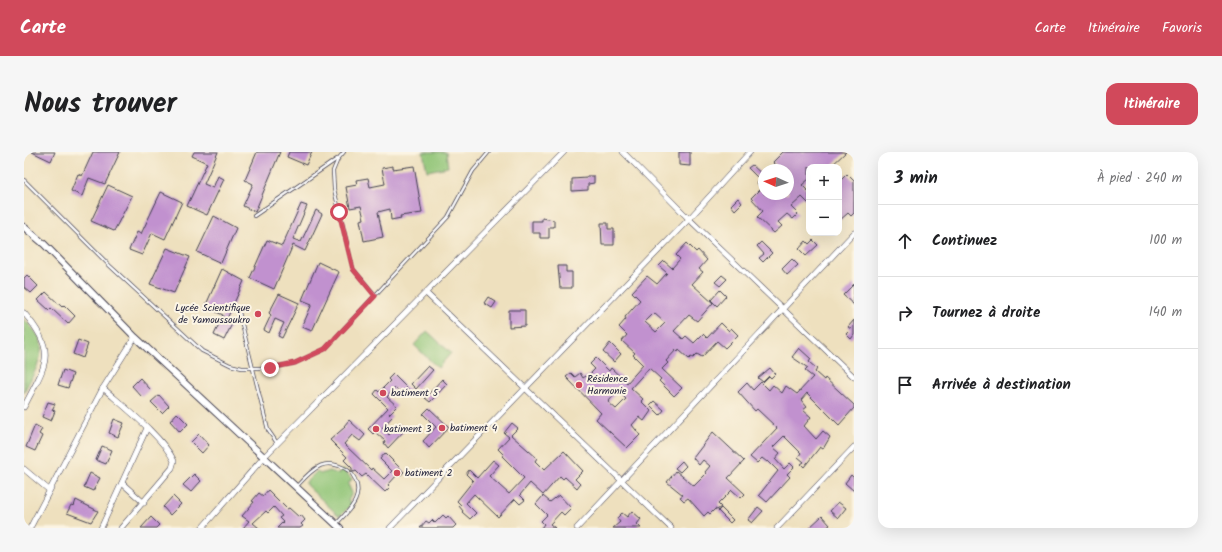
<!DOCTYPE html>
<html lang="fr">
<meta charset="utf-8">
<style>
:root{--surface:#fff;--page:#f6f6f6;--text:#202124;--muted:#757577;--line:#e0e0e0;--accent:#d1495b}
body{margin:0;font-family:Kalam,sans-serif;background:var(--page);color:var(--text)}
.controls{position:absolute;right:12px;top:12px;display:grid;overflow:hidden;border-radius:8px;box-shadow:0 4px 16px #0002}
.controls button{width:36px;height:36px;display:grid;place-items:center;padding:0;border:0;border-bottom:1px solid var(--line);background:var(--surface);color:var(--text);font:20px sans-serif}
.compass{position:absolute;left:734px;top:12px;width:36px;height:36px;border-radius:50%;background:var(--surface);box-shadow:0 4px 16px #0002;rotate:273deg}
.stop{position:absolute;width:12px;height:12px;margin:-9px;border:3px solid #d1495b;border-radius:50%;background:#fff}
.stop.end{background:#d1495b;border-color:#fff;box-shadow:0 1px 4px #0008}
.list{margin:0;padding:0;list-style:none}
h2{display:flex;justify-content:space-between;align-items:center;height:52px;margin:0;padding:0 16px;font-size:17px}
h2 small{font-size:13px;font-weight:400;color:var(--muted)}
.list li{display:grid;grid-template-columns:26px 1fr auto;gap:12px;align-items:center;box-sizing:border-box;height:72px;padding:0 16px;border-top:1px solid var(--line)}
.list b{display:block;font-size:15px;white-space:nowrap}
.list em{font-size:13px;font-style:normal;color:var(--muted)}
.icon{flex:none;width:22px;height:22px;fill:none;stroke:currentColor;stroke-width:2;stroke-linecap:round;stroke-linejoin:round}
.map{position:relative;flex:none;width:830px;height:376px;overflow:hidden;border-radius:12px}
header{display:flex;align-items:center;gap:24px;box-sizing:border-box;height:56px;padding:0 20px;background:var(--accent);color:#fff}
header strong{font-size:19px}
nav{display:flex;gap:22px;margin-inline-start:auto;font-size:14px}
.intro{display:flex;align-items:center;justify-content:space-between;box-sizing:border-box;height:96px;padding:0 24px}
h1{margin:0;font-size:28px}
.button{padding:10px 18px;border-radius:12px;background:var(--accent);color:#fff;font-size:14px;font-weight:700}
main{display:flex;gap:24px;padding:0 24px}
aside{flex:1;background:var(--surface);border-radius:12px;box-shadow:0 4px 16px #0002}
.map>svg:first-child{display:block}
.green{fill:#91c577;stroke:#5a7459}
.building{fill:#c191cf;fill-rule:evenodd}
.lines{fill:none;stroke-linecap:round;stroke-linejoin:round}
.service-casing{stroke:#413e4f;stroke-width:4}
.minor-casing{stroke:#413e4f;stroke-width:6}
.tertiary-casing{stroke:#413e4f;stroke-width:8}
.service{stroke:#fff;stroke-width:2.5}
.minor{stroke:#fff;stroke-width:5}
.tertiary{stroke:#fff;stroke-width:6}
.route{stroke:#d1495b;stroke-width:5}
.poi-dot{fill:#d1495b;stroke:#fcf5e5;stroke-width:1.5}
.labels{text-anchor:middle;dominant-baseline:central;stroke-width:4;stroke-linejoin:round;paint-order:stroke}
.poi-label{font-size:10px;fill:#22223b;stroke:#fcf5e5;text-anchor:start}
</style>
<header>
<strong>Carte</strong>
<nav><a>Carte</a><a>Itinéraire</a><a>Favoris</a></nav>
</header>
<div class="intro"><h1>Nous trouver</h1><a class="button">Itinéraire</a></div>
<main>
<div class="map">
<svg width="830" height="376" viewBox="0 0 830 376">
<rect width="100%" height="100%" fill="#fcf5e5"/>
<filter id="ink" filterUnits="userSpaceOnUse"><feTurbulence type="fractalNoise" baseFrequency=".025" numOctaves="2"/><feDisplacementMap in="SourceGraphic" scale="8" xChannelSelector="R" yChannelSelector="G"/><feConvolveMatrix kernelMatrix="1 2 1 2 8 2 1 2 1" color-interpolation-filters="sRGB"/></filter>
<filter id="wash" filterUnits="userSpaceOnUse"><feTurbulence type="fractalNoise" baseFrequency=".012" numOctaves="4" result="noise"/><feDisplacementMap in="SourceGraphic" scale="16" xChannelSelector="R" yChannelSelector="G"/><feGaussianBlur stdDeviation="0.9" result="paint"/><feColorMatrix in="noise" values="0 0 0 0 0 0 0 0 0 0 0 0 0 0 0 0 0 1.4 0 .05"/><feComposite in="paint" operator="in"/></filter>
<g filter="url(#wash)">
<rect width="100%" height="100%" fill="#eee0be"/>
<g class="green">
<path d="M399,0H422L424,15L403,19Z"/>
<path d="M0,167C5,173 13,180 16,187C22,204 7,226 0,240Z"/>
<path d="M403,179L427,201L414,216L390,193Z"/>
<path d="M319,317L328,327L324,332L328,341L324,349L328,352L317,363H314L282,333V330L293,319L296,322L305,319L314,322Z"/>
</g>
<g id="blocks">
<g class="building">
<path d="M8,0H31L27,9Z"/>
<path d="M69,0H96L81,32L65,26L58,44L47,39L54,22L58,24Z"/>
<path d="M170,0H194L180,32L189,36L194,24L200,27L183,63L163,54L183,11L168,4Z"/>
<path d="M233,0H256L231,60L219,54L229,32L221,28Z"/>
<path d="M265,0H288L282,13L263,5Z"/>
<path d="M655,0H666V14L655,13Z"/>
<path d="M759,0H822L806,15H785V27L778,33L785,40V52L778,45L767,55L774,62L769,67L763,62L754,70L758,74L750,81L733,65L739,59L727,46L737,36L733,31L736,28L724,16L728,13L740,24V42H764V18H757L749,10Z"/>
<path d="M369,14V17L390,14L398,61L376,64L377,66L367,68L366,57L354,60L359,85L340,89L336,68L340,67L337,54L326,56L322,35L333,33L332,28L344,26L346,35L361,32L358,16Z"/>
<path d="M823,22L830,29V61L827,64L824,61L815,69V30Z"/>
<path d="M563,24H570V31L564,32V38L548,39V27L563,26Z"/>
<path d="M84,33L108,44L90,79L67,69Z"/>
<path d="M137,40L158,50L141,87L128,81L118,103L105,98L113,80L117,82Z"/>
<path d="M714,46L718,51L711,58L707,53Z"/>
<path d="M277,52L283,54L269,87L277,90L292,58L298,62L281,99L269,93L250,137L226,126L243,88L258,94Z"/>
<path d="M190,64L212,76L197,111L173,100Z"/>
<path d="M518,66L530,68V75H525V86H516V81H508V69H518Z"/>
<path d="M577,71H584V77H590V93H578Z"/>
<path d="M789,88L794,93L782,104L775,97L782,89L785,92Z"/>
<path d="M737,90L748,101L739,110L735,106L740,102L733,94Z"/>
<path d="M663,91L672,100L674,98L683,108L675,117L679,120L668,132L689,151L673,169L665,163L650,179L659,187L662,184L670,191L679,182L683,186L697,171L705,179L707,176L714,183L701,196L693,189L678,205L673,202L669,206L667,205L665,207L655,198L654,200L652,198L642,209L644,211L638,217L658,236L650,244L635,229L637,227L625,216L607,236L619,247L617,249L627,259L620,269L615,265L608,273L616,283L603,296L572,267L577,261L542,225L547,221L551,225L556,221L559,226L562,224L563,225L571,217L566,212L572,206L585,219L587,216L603,231L619,213L609,203L611,201L598,189L603,183L595,175L602,167L601,165L616,148L608,140L623,124L633,132L643,121L635,114L640,109L648,116L656,107L652,103ZM630,161L641,171L632,180L621,170ZM594,239L602,247L592,257L584,250Z"/>
<path d="M143,96L166,105L150,141L126,132Z"/>
<path d="M768,107L774,113L763,123L758,117Z"/>
<path d="M294,110L315,120L288,179L278,175L288,152L278,148Z"/>
<path d="M534,114H542V120H548V136H536Z"/>
<path d="M198,117L220,129L202,169L208,172L200,188L190,183L199,163L181,155Z"/>
<path d="M3,123L14,134L7,141L0,135V126Z"/>
<path d="M698,123L703,127L696,134L691,130Z"/>
<path d="M830,132V153L819,143Z"/>
<path d="M696,138L702,144L693,154L687,148Z"/>
<path d="M22,140L38,155L40,153L51,164L44,172L27,156L25,158L14,148Z"/>
<path d="M255,142L275,151L258,186L254,184L260,171L251,167L245,181L240,178L247,163L245,161Z"/>
<path d="M464,145L472,150L468,156L460,151Z"/>
<path d="M485,158H501V174L485,175Z"/>
<path d="M830,168V183L827,187L822,182L827,177L824,175Z"/>
<path d="M54,188L64,192L59,206L49,202Z"/>
<path d="M586,191L597,202L590,210L579,200Z"/>
<path d="M775,196L787,207L785,210L793,217L791,220L800,228L801,226L830,253V256L815,273L783,241L777,248L783,255L779,258L787,265L780,274L792,287L799,279L806,285L799,297L796,295L780,315L777,312L780,310L774,305L777,301L760,284L749,295L756,301L751,307L760,317L766,311L770,315L763,322L766,325L743,350L735,343L754,319L744,309L743,310L738,306L733,311L726,305L753,276L733,257L731,259L714,240L723,231L729,238L737,230L745,238L749,233L758,241L762,234L773,242L789,225L781,219L784,216L768,205Z"/>
<path d="M404,214L409,218L392,237L387,232Z"/>
<path d="M746,216L751,222L747,226L745,224L739,230L734,226Z"/>
<path d="M39,218L49,222L44,236L34,233Z"/>
<path d="M369,222L386,239L381,245L371,236L363,245L373,254L365,262L368,265L358,276L365,283L376,272L381,278L364,296L360,291L361,289L351,280L349,282L344,277L364,256L350,242L353,238L355,240L366,229L364,227Z"/>
<path d="M116,226L126,237L118,245L108,234Z"/>
<path d="M418,227L423,232L406,250L401,246Z"/>
<path d="M135,243L145,254L138,261L127,250Z"/>
<path d="M630,249L640,258L636,263L626,253Z"/>
<path d="M24,250L31,252L28,258L31,259L27,269L18,265Z"/>
<path d="M405,256L425,275L405,296L399,289L412,275L399,262Z"/>
<path d="M153,261L164,272L156,280L146,269Z"/>
<path d="M90,267L100,271L94,285L85,281Z"/>
<path d="M325,268L341,283L336,289L328,283L320,292L347,318L348,316L360,327L368,319L356,307L361,301L380,320L376,324L374,322L364,333L366,335L361,340L342,322L338,325L332,319L330,320L328,319V316L320,308L323,305L306,288L321,275L320,274Z"/>
<path d="M488,271L494,276L487,283L513,306L511,309L520,318L540,299L559,319L551,327L556,332L553,336L541,325L539,327L536,324L519,343L506,331L496,343L501,348L496,352L491,347L474,365L450,342L442,351L452,361L446,367L438,360L439,359L435,354L437,353L433,349L449,329L442,322L445,318L453,326L469,308L475,313L465,324L485,342L500,326L478,304L480,303L474,297L485,285L480,281Z"/>
<path d="M11,273L18,277L15,282L18,284L11,299L2,295Z"/>
<path d="M689,280L720,309L704,326L721,342L717,346L708,338L694,352L697,355L693,358L691,357L686,362L684,360L680,364L664,346L660,349L656,345L659,343L643,330L652,319L670,334L683,321L681,320L686,314L679,308L675,313L669,306Z"/>
<path d="M175,282L185,293L178,301L167,290Z"/>
<path d="M78,294L88,298L82,312L72,308Z"/>
<path d="M658,309L662,314L656,320L651,316Z"/>
<path d="M66,321L76,326L69,339L60,335Z"/>
<path d="M170,322L177,329L167,340L159,333Z"/>
<path d="M827,323L830,326V339L821,331Z"/>
<path d="M244,338L263,357L265,356L275,365L277,363L281,368L277,372L279,374L276,376H253L259,370L255,366L258,364L250,355L244,361L242,359L229,371L235,376H219L225,369L218,364L230,350L228,349L235,341L239,344Z"/>
<path d="M535,343L547,356L540,363L537,360L526,372L531,376H517L520,372L517,369L523,363L512,352L519,344L526,350Z"/>
<path d="M149,344L157,352L146,363L139,355Z"/>
<path d="M52,348L74,359L67,370L43,361L47,353L50,354Z"/>
<path d="M814,350L822,356L814,366L806,359Z"/>
<path d="M734,355L739,359L728,371L724,368Z"/>
<path d="M697,356L709,368L706,371L694,359Z"/>
<path d="M608,359L617,367L613,372L617,376H589L596,370L593,366L598,361L603,365Z"/>
<path d="M419,363L422,366L424,364L432,373L429,376H396L402,369L405,371L408,368L411,371Z"/>
<path d="M798,364L806,373L802,376H785Z"/>
<path d="M127,365L135,373L132,376H117Z"/>
</g>
</g>
</g>
<g filter="url(#ink)">
<use href="#blocks" fill-opacity="0" stroke="#413e4f" stroke-width="1"/>
<g class="lines">
<defs>
<g id="service">
<path d="M320,0L314,7L309,19L310,37L329,117L351,143"/>
<path d="M0,28L86,114L178,199L206,213L218,216H246L271,211L301,197L424,65L449,19L465,0"/>
<path d="M230,64L313,7"/>
<path d="M215,160L244,278L253,291"/>
<path d="M272,335C289,317 300,303 325,319"/>
<path d="M312,372C327,357 342,343 328,322"/>
</g>
<g id="minor">
<path d="M599,0L665,67L830,225"/>
<path d="M403,142L647,376"/>
<path d="M0,161C35,201 21,213 0,255"/>
<path d="M79,236C99,254 139,285 150,309L148,316L97,376"/>
<path d="M0,317L25,338"/>
<path d="M98,331L120,351"/>
<path d="M6,376L79,236L111,185"/>
<path d="M77,376L123,276"/>
<path d="M178,376L240,305L540,0"/>
<path d="M366,376L665,67L726,0"/>
<path d="M553,376L830,81"/>
<path d="M753,376L830,295"/>
</g>
<path id="tertiary" d="M0,75L20,92L111,185L316,376"/>
</defs>
<use href="#service" class="service-casing"/>
<use href="#minor" class="minor-casing"/>
<use href="#tertiary" class="tertiary-casing"/>
<use href="#service" class="service"/>
<use href="#minor" class="minor"/>
<use href="#tertiary" class="tertiary"/>
</g>
</g>
<g class="lines" filter="url(#ink)">
<path class="route" d="M246,216L271,211L301,197L351,144L329,117L315,60"/>
</g>
<g class="poi-dot">
<circle cx="234" cy="162" r="4"/>
<circle cx="555" cy="233" r="4"/>
<circle cx="359" cy="241" r="4"/>
<circle cx="418" cy="276" r="4"/>
<circle cx="352" cy="277" r="4"/>
<circle cx="373" cy="321" r="4"/>
</g>
<g class="labels">
<g class="poi-label">
<text x="226" y="156" text-anchor="end">Lycée Scientifique<tspan x="226" dy="12">de Yamoussoukro</tspan></text>
<text x="563" y="227">Résidence<tspan x="563" dy="12">Harmonie</tspan></text>
<text x="367" y="241">batiment 5</text>
<text x="426" y="276">batiment 4</text>
<text x="360" y="277">batiment 3</text>
<text x="381" y="321">batiment 2</text>
</g>
</g>
</svg>
<div class="controls">
<button>+</button>
<button>−</button>
</div>
<svg class="compass" viewBox="-18 -18 36 36"><path d="M0-13l5 13h-10z" fill="#e53935"/><path d="M0 13l5-13h-10z" fill="#757577"/></svg>
<div class="stop" style="left:315px;top:60px"></div>
<div class="stop end" style="left:246px;top:216px"></div>
</div>
<aside>
<h2>3 min<small>À pied · 240 m</small></h2>
<ul class="list">
<li><svg class="icon" aria-label="ahead" viewBox="0 0 24 24"><path d="M12 20V5M6 11l6-6 6 6"/></svg><div><b>Continuez</b></div><em>100 m</em></li>
<li><svg class="icon" aria-label="right" viewBox="0 0 24 24"><path d="M7 20v-9h11M14 6l5 5-5 5"/></svg><div><b>Tournez à droite</b></div><em>140 m</em></li>
<li><svg class="icon" aria-label="arrive" viewBox="0 0 24 24"><path d="M6 21V4h12l-3 4 3 4H6"/></svg><div><b>Arrivée à destination</b></div></li>
</ul>
</aside>
</main>
